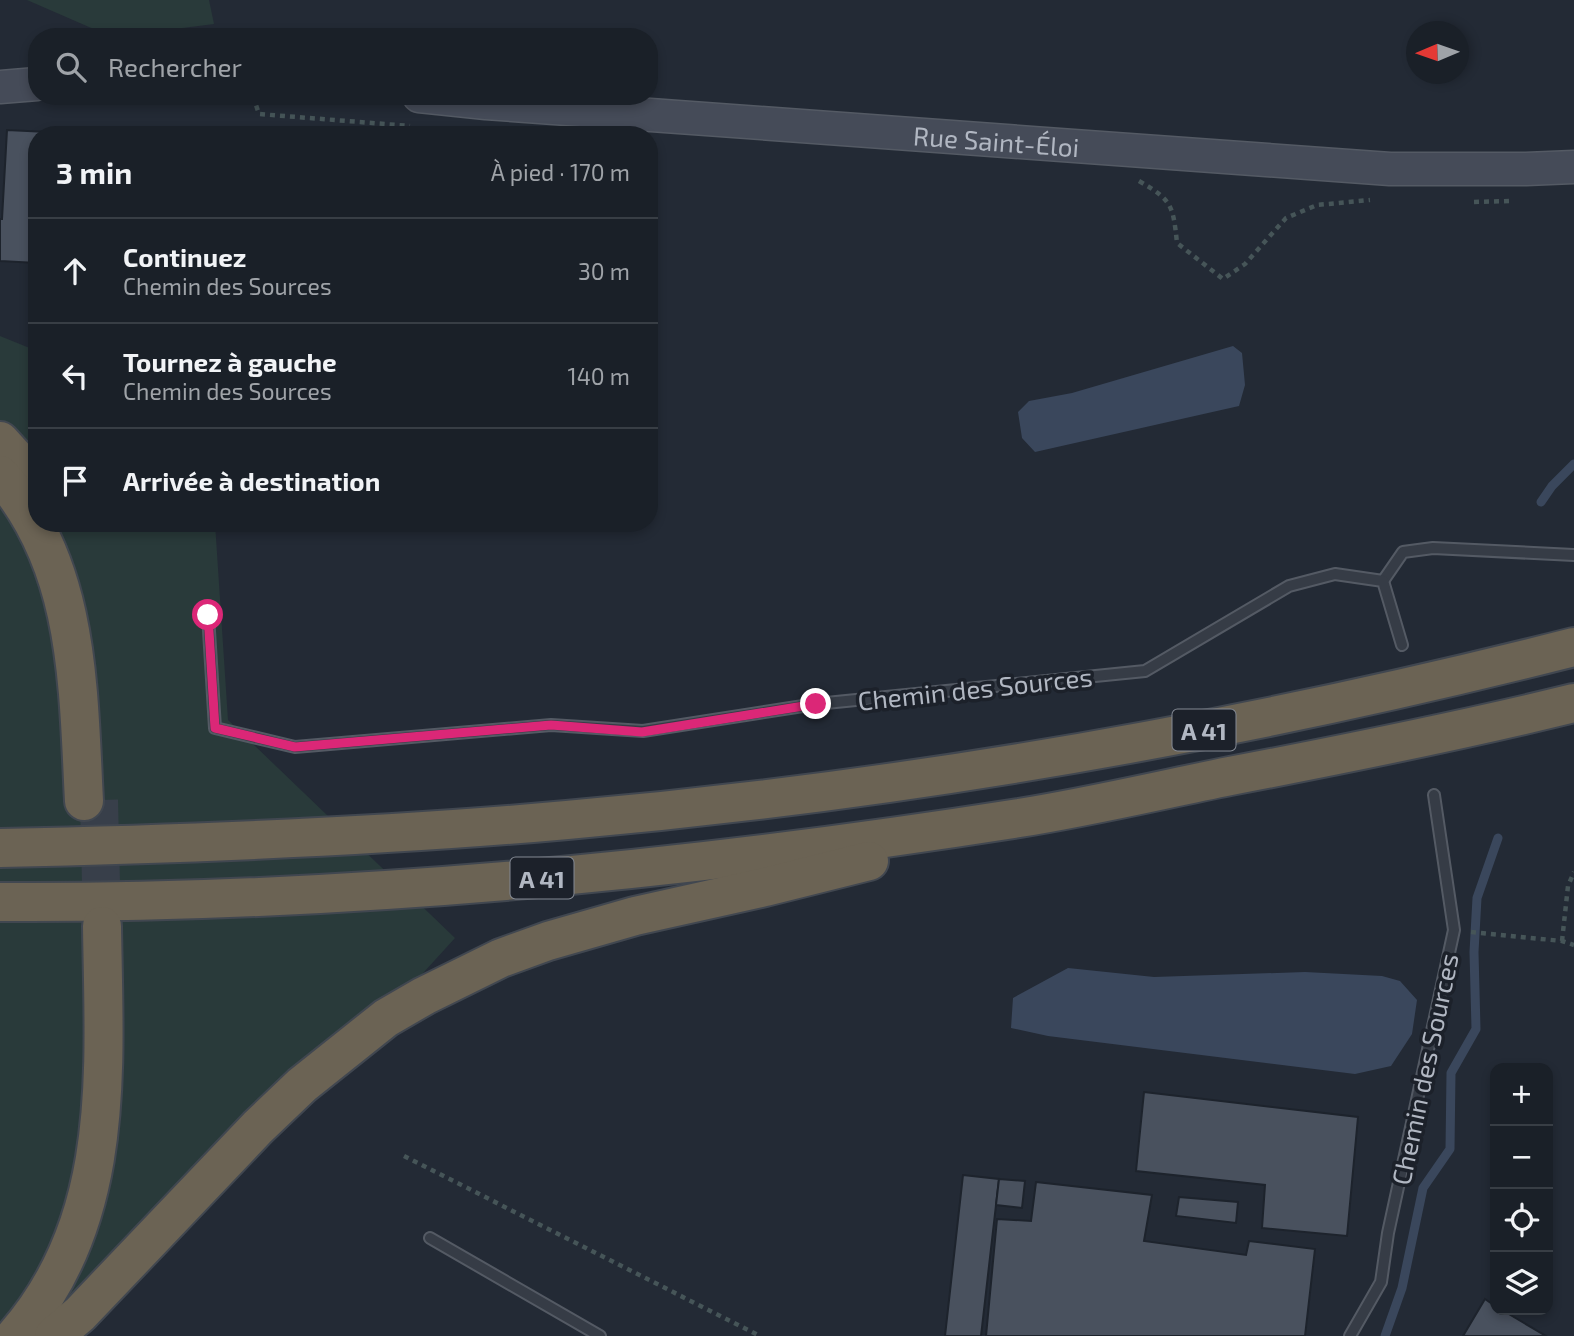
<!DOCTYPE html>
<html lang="fr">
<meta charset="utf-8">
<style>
:root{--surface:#1a2028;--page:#272d34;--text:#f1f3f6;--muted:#9fa3a8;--line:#383e45}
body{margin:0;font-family:"Exo 2",sans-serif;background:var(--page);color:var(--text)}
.controls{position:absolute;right:21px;bottom:21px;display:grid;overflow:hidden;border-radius:14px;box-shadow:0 4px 10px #0003}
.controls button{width:63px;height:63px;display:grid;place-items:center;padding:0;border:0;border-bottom:2px solid var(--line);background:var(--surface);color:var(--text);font:35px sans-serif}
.compass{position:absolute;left:1406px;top:21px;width:63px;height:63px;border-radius:50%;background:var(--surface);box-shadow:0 4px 10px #0003;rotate:268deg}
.stop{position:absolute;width:21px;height:21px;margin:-16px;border:5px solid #db2777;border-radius:50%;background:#fff}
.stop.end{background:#db2777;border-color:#fff;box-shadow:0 2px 7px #0008}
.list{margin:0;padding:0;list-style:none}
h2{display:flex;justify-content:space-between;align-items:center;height:91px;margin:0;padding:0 28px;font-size:30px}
h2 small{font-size:23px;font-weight:400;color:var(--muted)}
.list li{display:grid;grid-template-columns:46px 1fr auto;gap:21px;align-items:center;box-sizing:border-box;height:105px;padding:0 28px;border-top:2px solid var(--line)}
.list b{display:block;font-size:26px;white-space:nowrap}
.list p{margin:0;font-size:23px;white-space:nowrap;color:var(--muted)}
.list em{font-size:23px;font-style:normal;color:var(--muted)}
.icon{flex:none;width:38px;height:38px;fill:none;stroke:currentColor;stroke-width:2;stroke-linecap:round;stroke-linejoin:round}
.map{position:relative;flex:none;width:1574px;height:1336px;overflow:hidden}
.search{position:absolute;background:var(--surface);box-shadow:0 4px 10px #0003;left:28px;top:28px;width:630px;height:77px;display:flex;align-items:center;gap:18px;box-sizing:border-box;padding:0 24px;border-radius:28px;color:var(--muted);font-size:26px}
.panel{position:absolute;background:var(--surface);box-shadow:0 4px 10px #0003;left:28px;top:126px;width:630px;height:406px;border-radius:28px}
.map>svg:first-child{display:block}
.green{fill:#293a3a}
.water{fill:#3a475c}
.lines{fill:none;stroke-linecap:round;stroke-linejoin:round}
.stream{stroke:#3a475c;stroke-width:9}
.building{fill:#49515e;stroke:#1d232c;stroke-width:2}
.highway-tunnel{stroke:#383f4a;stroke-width:38;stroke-dasharray:38 19;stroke-linecap:butt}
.lane-casing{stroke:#545a64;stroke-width:14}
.secondary-casing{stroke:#545a64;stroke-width:35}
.highway-casing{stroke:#414750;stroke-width:42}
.path{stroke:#465558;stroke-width:4.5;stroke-dasharray:5 5;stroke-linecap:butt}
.lane{stroke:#363c46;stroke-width:10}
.secondary{stroke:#454b58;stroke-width:32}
.highway{stroke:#6b6354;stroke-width:38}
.route{stroke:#db2777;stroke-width:9}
.labels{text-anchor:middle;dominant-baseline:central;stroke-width:7;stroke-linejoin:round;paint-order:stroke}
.shield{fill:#1c212a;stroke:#848a94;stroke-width:2}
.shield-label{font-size:24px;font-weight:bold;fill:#b1b7c2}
.street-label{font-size:26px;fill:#b1b7c2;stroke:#1c212a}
</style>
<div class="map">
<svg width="1574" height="1336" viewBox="0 0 1574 1336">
<rect width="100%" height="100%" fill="#232a35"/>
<g class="green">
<path d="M27,0H209L214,24L112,37Z"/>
<path d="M0,336L37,351V523H215L228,720L455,938L230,1185L76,1336H0Z"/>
</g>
<g class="water">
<path d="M1233,346L1242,353L1245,385L1239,406L1035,452L1022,438L1018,412L1029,401L1072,393Z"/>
<path d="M1068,968L1154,977L1305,972L1382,976L1400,981L1417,1000L1412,1034L1391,1066L1355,1074L1048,1036L1011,1028L1013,998Z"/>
</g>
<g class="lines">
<g class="stream">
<path d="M1541,502L1552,486L1574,464"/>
<path d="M1385,1336L1402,1288L1423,1188L1450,1149L1451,1073L1476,1029L1474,952L1477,898L1498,838"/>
</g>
</g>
<g class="building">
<path d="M7,130L109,135H37V263L0,261V219H2Z"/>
<path d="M1144,1092L1358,1117L1347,1236L1262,1228L1265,1185L1136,1171Z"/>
<path d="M963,1175L999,1179L996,1205L981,1336H945Z"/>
<path d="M999,1179L1025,1181L1022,1208L996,1205Z"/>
<path d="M1036,1182L1152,1195L1144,1241L1246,1255L1249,1241L1315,1249L1305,1336H986L997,1219L1031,1221Z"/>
<path d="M1179,1197L1238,1202L1236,1223L1176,1216Z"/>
<path d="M1485,1299L1495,1306V1310H1502L1546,1336H1463Z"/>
</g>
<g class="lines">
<path class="highway-tunnel" d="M99,800L102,926"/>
<defs>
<g id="lane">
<path d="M1383,581L1403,552L1433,548L1574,555"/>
<path d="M208,615L215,728L295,747L551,725L643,731L816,704L1145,671L1289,586L1335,574L1383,581L1402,645"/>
<path d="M430,1238L600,1336"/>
<path d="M1350,1336L1381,1282L1388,1233L1454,930L1434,795"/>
</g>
<g id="secondary">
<path d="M0,87L37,84"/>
<path id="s1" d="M419,96L486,103L1390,169H1526L1574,167"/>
</g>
<g id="highway">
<path d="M0,441L21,464L37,486"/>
<path d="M0,475C80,566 78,687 84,801"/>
<path d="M0,848C189,844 378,837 567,820C907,790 1243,731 1574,647"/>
<path d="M0,902C341,904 682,871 1019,818C1089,807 1160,790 1230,776C1345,754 1460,731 1574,703"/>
<path d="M15,1336C117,1220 104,1069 102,926"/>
<path d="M54,1336L80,1314L258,1127L302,1085L386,1018L424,996L501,958L548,941L635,916L765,887L869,861"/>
</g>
</defs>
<use href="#lane" class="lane-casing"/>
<use href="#secondary" class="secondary-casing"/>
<use href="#highway" class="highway-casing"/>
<g class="path">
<path d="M253,96L259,114L410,126"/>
<path d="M1139,181C1172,200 1173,205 1177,243L1223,279L1245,264L1286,218L1317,205L1370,200"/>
<path d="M1474,202L1510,201"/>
<path d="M1471,932L1562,941L1574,945"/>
<path d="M1562,941L1568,886L1574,872"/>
<path d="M404,1156L760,1336"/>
</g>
<use href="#lane" class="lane"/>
<use href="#secondary" class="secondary"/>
<use href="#highway" class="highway"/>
</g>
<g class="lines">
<path class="route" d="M208,615L215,728L295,747L551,725L642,732L816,704"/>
</g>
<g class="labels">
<g class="shield">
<rect x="1172.5" y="709.5" width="63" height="41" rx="5"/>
<rect x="510.5" y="857.5" width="63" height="41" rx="5"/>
</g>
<g class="shield-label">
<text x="1204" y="730">A 41</text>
<text x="542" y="878">A 41</text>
</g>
<g class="street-label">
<text stroke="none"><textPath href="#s1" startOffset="579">Rue Saint-Éloi</textPath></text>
<text transform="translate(975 688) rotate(-6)">Chemin des Sources</text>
<text transform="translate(1424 1069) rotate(-78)">Chemin des Sources</text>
</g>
</g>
</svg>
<div class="controls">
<button>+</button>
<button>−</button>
<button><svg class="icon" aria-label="locate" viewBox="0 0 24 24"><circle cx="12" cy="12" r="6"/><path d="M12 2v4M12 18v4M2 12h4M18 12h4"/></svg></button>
<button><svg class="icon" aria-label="layers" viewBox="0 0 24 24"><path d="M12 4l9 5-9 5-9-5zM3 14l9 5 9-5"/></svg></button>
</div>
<svg class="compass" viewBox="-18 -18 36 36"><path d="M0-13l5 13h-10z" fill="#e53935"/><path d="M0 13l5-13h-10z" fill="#9fa3a8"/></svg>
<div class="stop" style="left:208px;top:615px"></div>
<div class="stop end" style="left:816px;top:704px"></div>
<div class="search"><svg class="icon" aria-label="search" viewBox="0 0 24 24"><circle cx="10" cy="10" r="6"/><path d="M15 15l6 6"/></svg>Rechercher</div>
<section class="panel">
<h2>3 min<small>À pied · 170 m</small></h2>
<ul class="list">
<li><svg class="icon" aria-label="ahead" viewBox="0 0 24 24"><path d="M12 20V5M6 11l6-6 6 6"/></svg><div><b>Continuez</b><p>Chemin des Sources</p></div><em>30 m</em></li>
<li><svg class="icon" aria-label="left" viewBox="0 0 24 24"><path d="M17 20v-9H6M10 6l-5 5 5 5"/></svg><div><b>Tournez à gauche</b><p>Chemin des Sources</p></div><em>140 m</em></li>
<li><svg class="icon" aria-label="arrive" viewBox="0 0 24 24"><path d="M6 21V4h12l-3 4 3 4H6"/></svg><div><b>Arrivée à destination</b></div></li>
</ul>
</section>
</div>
